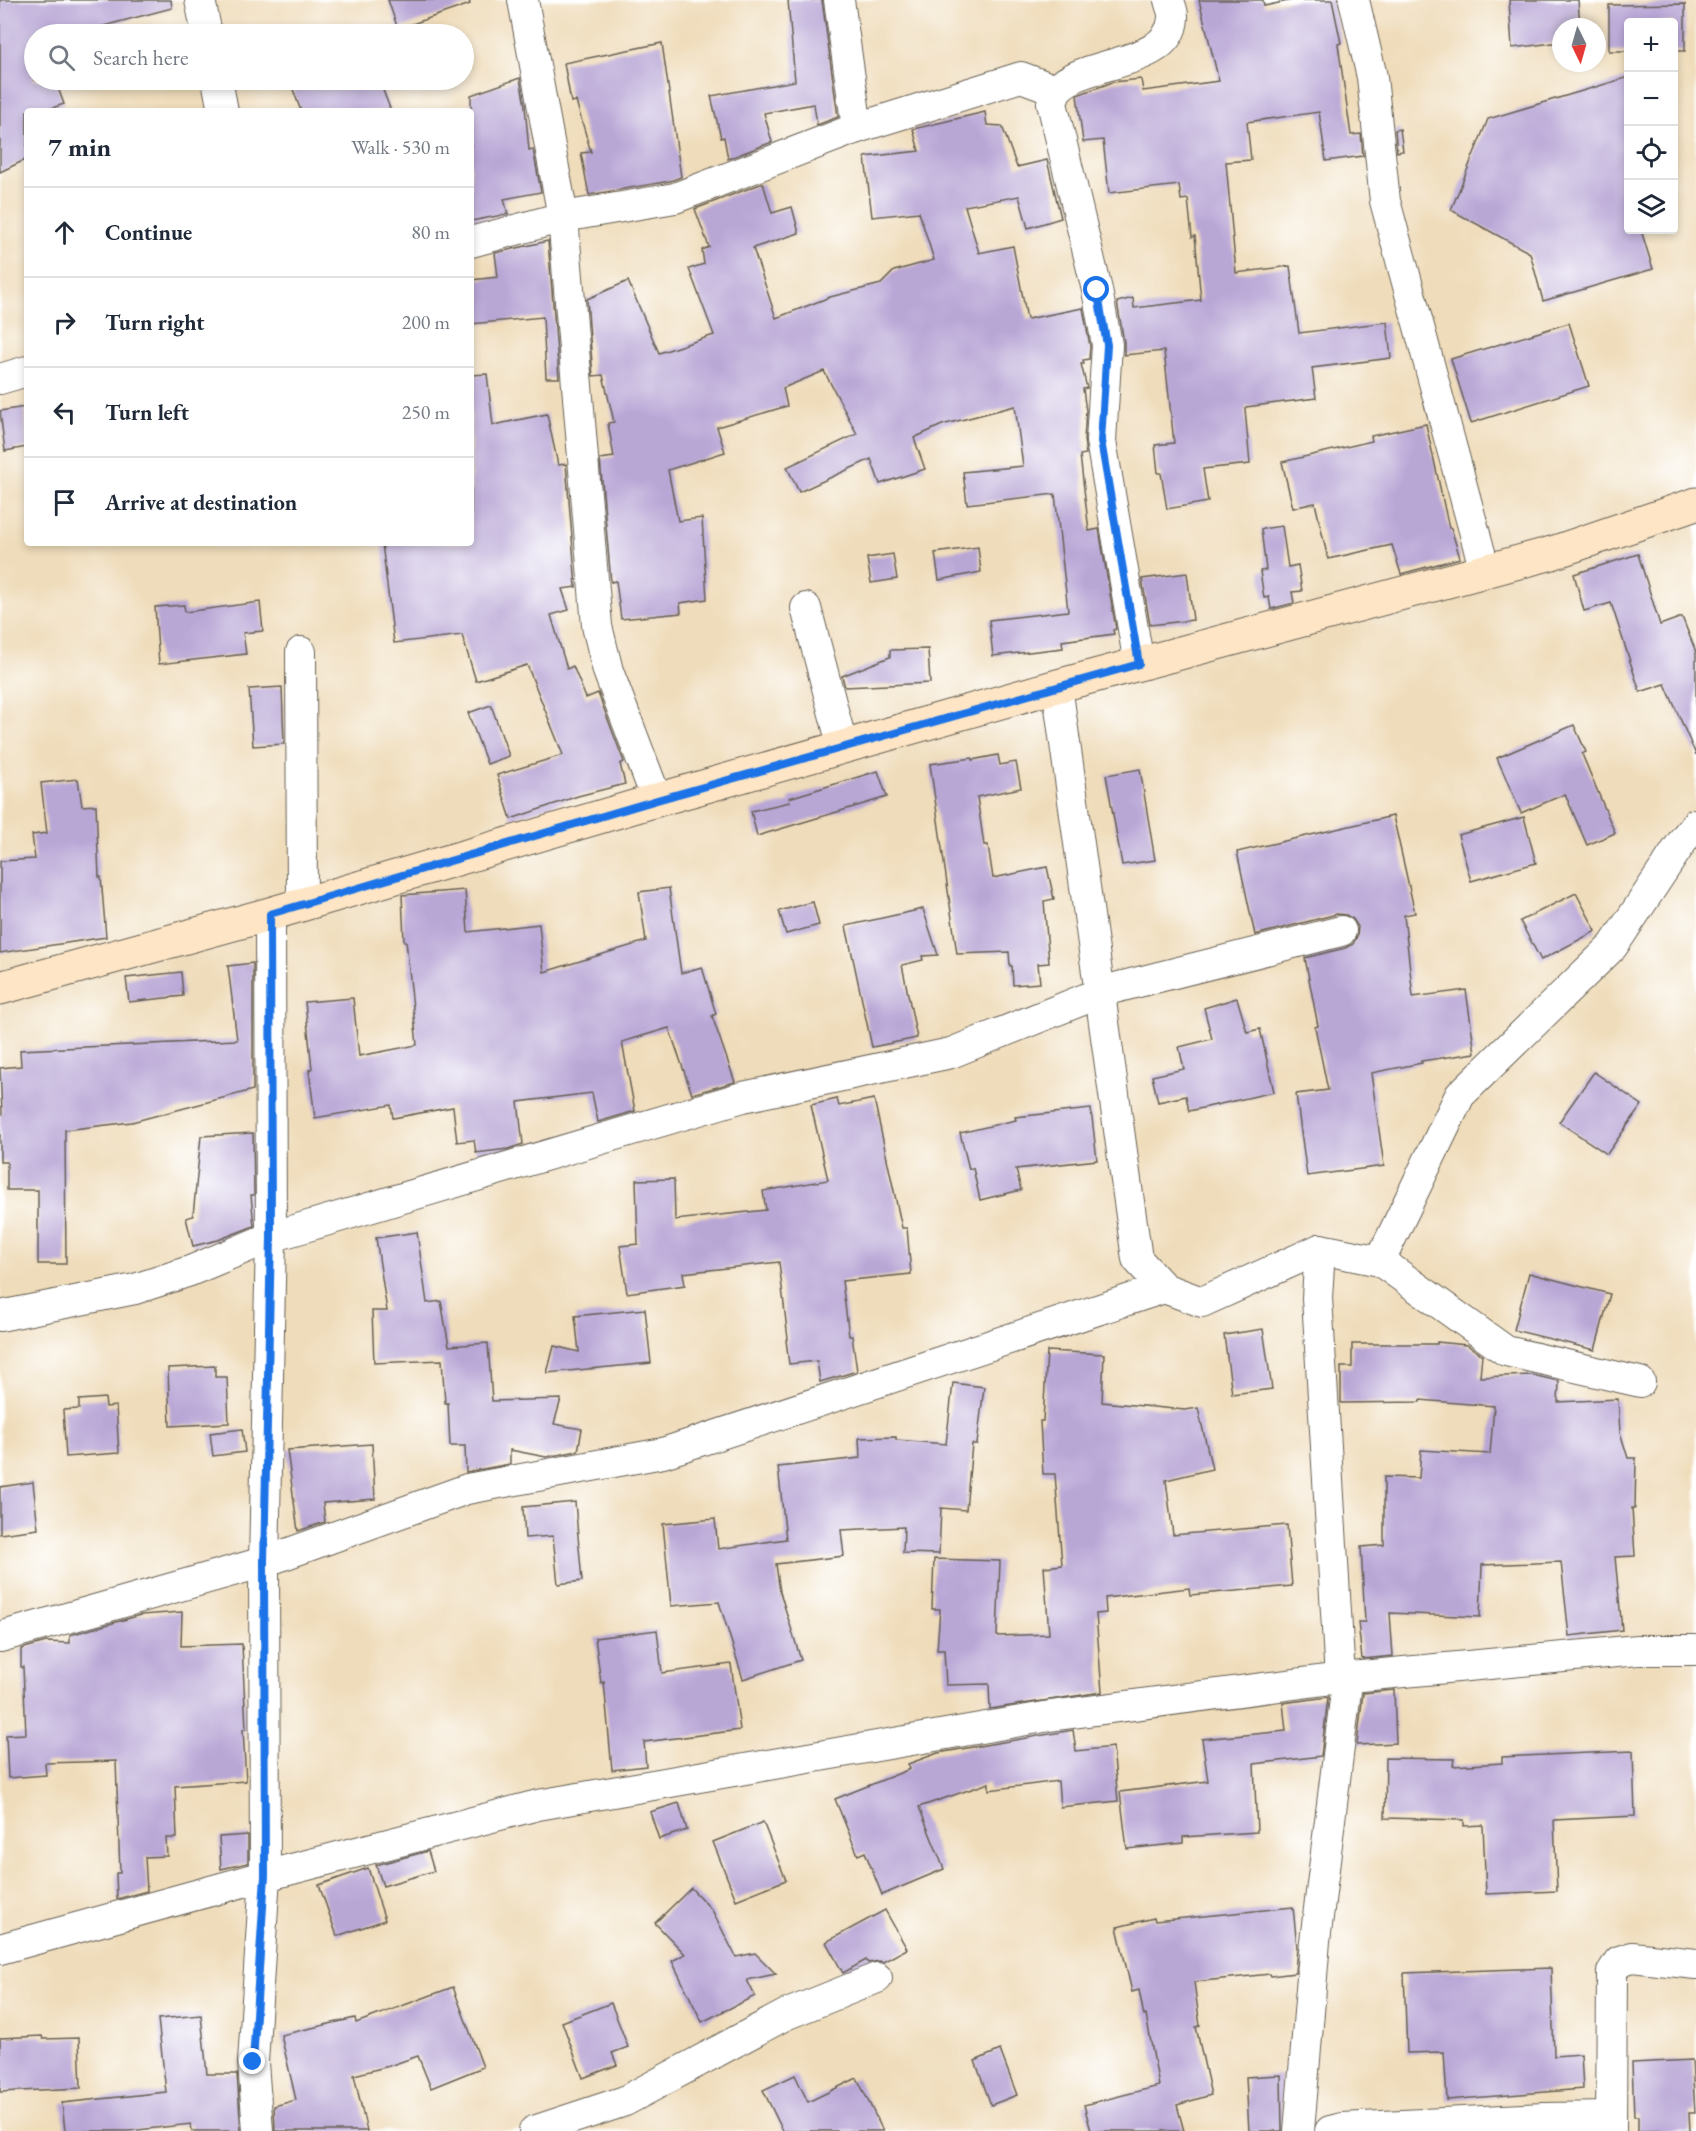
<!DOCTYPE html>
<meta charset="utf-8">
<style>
:root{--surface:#fff;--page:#f2f2f3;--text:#1f2937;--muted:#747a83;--line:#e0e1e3}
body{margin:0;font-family:"EB Garamond",serif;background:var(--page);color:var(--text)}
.controls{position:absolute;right:18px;top:18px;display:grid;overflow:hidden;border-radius:6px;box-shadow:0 3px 9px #0003}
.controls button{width:54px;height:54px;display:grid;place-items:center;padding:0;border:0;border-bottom:2px solid var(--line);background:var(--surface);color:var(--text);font:30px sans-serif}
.compass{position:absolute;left:1552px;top:18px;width:54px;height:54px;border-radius:50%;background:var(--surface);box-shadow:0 3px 9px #0003;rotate:175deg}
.stop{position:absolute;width:18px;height:18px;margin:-14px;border:4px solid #1a73e8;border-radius:50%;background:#fff}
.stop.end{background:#1a73e8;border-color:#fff;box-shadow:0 2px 6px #0008}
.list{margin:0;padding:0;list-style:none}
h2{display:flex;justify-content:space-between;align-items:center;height:78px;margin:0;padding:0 24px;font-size:26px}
h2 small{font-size:20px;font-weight:400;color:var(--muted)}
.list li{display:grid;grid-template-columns:39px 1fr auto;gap:18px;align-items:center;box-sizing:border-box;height:90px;padding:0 24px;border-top:2px solid var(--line)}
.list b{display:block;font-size:22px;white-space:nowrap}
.list em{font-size:20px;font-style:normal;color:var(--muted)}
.icon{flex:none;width:33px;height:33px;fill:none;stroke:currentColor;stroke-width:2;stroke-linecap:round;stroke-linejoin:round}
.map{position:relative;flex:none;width:1696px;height:2131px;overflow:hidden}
.search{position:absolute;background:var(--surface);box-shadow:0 3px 9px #0003;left:24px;top:24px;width:450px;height:66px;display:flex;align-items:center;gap:15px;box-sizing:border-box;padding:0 21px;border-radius:33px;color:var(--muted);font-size:22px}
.panel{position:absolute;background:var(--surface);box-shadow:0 3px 9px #0003;left:24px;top:108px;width:450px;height:438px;border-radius:6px}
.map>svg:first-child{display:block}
.building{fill:#b8a6d5}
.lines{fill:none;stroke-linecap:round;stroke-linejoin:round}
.street-casing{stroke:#665f53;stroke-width:32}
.secondary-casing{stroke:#665f53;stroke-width:35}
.street{stroke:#fff;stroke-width:30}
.secondary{stroke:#fde5c5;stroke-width:33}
.route{stroke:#1a73e8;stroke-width:8}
</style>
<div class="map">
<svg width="1696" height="2131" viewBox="0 0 1696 2131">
<rect width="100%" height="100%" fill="#fff"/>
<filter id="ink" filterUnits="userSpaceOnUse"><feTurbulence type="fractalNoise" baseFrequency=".0167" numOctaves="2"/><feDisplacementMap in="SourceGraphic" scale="12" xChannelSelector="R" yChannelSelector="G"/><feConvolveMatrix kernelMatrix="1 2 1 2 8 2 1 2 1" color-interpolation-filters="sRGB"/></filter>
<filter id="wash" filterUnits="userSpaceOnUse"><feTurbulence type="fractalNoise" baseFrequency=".008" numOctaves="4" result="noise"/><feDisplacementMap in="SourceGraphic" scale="24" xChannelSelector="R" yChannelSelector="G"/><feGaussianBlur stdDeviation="1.35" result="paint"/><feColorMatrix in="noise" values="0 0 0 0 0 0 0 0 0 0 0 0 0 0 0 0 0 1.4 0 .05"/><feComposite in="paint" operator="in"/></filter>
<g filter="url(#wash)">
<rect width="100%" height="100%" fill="#efdcba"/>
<g id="blocks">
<g class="building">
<path d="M0,0H171L172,8L73,34H34V80H55L64,104L43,111H27V159L0,172Z"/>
<path d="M388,0H469L470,4L398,29Z"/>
<path d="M788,0H822L838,117L817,125L814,104L764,113L772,142L728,159L724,137L721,138L711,96L795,81Z"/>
<path d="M1199,0H1263L1264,6L1293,0H1332L1341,43L1338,44L1351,135L1361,134L1363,156L1326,161L1319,112L1247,122L1251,160L1226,162L1236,273L1290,266L1299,333L1387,322L1391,358L1312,368L1316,398L1246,407L1245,409L1250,464L1203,469L1208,502L1167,509L1161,473H1158L1155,445L1174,443L1164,351L1124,355V342L1117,302L1133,298L1134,308L1201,300L1195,236L1192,237L1188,199L1181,200L1179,185L1109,193L1103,140L1083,142L1077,95L1113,82L1141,79L1143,91L1219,81Z"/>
<path d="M1509,0H1578L1580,27H1561V42L1512,48Z"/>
<path d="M1685,4V51H1674V22H1629V51H1609V5Z"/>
<path d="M662,43L681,177L670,181L589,195L581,153L591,152L576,101L571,102L564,63Z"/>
<path d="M1629,77V230H1641L1653,269L1543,301L1530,253L1451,210L1488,119Z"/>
<path d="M520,78L525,106L529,150L533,149L541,192L504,199L508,214L471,221V95Z"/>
<path d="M304,80H379L391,111H301L291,84Z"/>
<path d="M985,112L987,125L1002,126L1017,167L1047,160L1061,218L1028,228L1019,196L965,206L979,253L1013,246L1027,319L1083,308L1090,346L1089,359L1083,360L1084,364H1081L1087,388L1083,389L1086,411L1084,440L1086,454L1080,455L1089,531L1099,529L1116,629L1113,630L1114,634L1062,641L1063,648L993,656L989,620L1068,611L1055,494L967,504L963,472L1023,466L1015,406L942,425L914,438L925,469L880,484L871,459L799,492L787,467L857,434L824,371L783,388L787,406L717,427L725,452L668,470L678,521L702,518L707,599L680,603L681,613L621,619L616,581L611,582L600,459L614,457L608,423L614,422L603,375L593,376L587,299L628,281L659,353L714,335L689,269L704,264L702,250L709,247L695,209L763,183L772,213L792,207L799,233L753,248L776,318L830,297L881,284L894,271L934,260L919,212L872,217L865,157L919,151L913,129Z"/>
<path d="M1400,129L1403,151L1397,152L1395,130Z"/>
<path d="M548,241L559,378H546L543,317L471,324V280L498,277L495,253Z"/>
<path d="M1569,323L1589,386L1471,423L1451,359Z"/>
<path d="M487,374L493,425L547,414L558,465L566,464L576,587L562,589L569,610L551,615L567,669L573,666L586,698L598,693L624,762L620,764L625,784L578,796L511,819L497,775L563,755L527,665L476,681L462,635L394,643L382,543H471V375Z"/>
<path d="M25,407L27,447L5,451L0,411Z"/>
<path d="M1426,424L1449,528H1451L1460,558L1401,574L1392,545L1328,559L1315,503L1293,508L1282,462L1372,441L1371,436Z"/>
<path d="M1282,526L1288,567L1298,565L1302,591L1292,592L1294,603L1271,609L1269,597L1264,598L1260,571L1266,570L1261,529Z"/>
<path d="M978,547L981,572L939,580L935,553Z"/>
<path d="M893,554L897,579L871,583L867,558Z"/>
<path d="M1638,554L1660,625L1682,617L1696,652V755L1665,684L1640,692L1611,603L1584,611L1574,574Z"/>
<path d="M1187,573L1193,620L1150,625L1142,579Z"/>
<path d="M260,602L263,631L243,633L246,654L159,664L155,607L184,605L185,612Z"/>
<path d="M928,649L930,683L845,687L842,676L890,657V650Z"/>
<path d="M282,687L284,744L253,746L249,689Z"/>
<path d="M491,705L509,756L487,764L468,713Z"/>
<path d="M1574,725L1586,752L1582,754L1615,833L1587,845L1565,794L1521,813L1497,758Z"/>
<path d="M998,755L1000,765L1016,762L1021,788L977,797L984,845H988L993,878L1047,867L1054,899L1044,901L1049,963L1038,964L1040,983L1013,985L1012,966H1010L1009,952L957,954L930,764L972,758V760Z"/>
<path d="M1140,769L1155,860L1122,865L1106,775Z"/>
<path d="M878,771L887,797L757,836L751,811L790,802L789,798Z"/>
<path d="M78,779L82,806L96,805L99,877H101L106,937L0,953V861L35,859L32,835L47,833L41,783Z"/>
<path d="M1393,816L1415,913L1404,915L1413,997L1466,990L1475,1053L1421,1061L1422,1063L1371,1073L1384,1166L1307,1176L1296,1094L1328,1090L1315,1027L1318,1026L1305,958L1345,948L1353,944L1357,936L1358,927L1353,919L1346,915L1337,914L1255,935L1237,852Z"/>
<path d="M1524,817L1536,863L1471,881L1458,835Z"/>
<path d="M669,888L681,973L702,967L716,1014L712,1016L735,1082L692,1094L669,1028L622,1042L635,1111L598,1122L592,1093L518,1102L523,1144L508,1149L476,1153L474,1140L457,1142L453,1107L393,1118L391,1105L315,1118L309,1070L312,1069L305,1002L353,998L359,1056L417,1045L406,941H404L402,895L465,890L468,932L539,924L544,972L646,941L639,892Z"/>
<path d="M1576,893L1596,931L1541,960L1520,921Z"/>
<path d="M813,902L819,925L786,934L779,911Z"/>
<path d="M923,909L938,955L922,956L923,960L902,965L917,1038L872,1047L846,926Z"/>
<path d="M253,963V1090L132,1122L65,1130L66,1264H38V1190H7V1162H0V1115L2,1114L0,1068L21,1066L20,1050L237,1040L228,966Z"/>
<path d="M181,972L183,996L129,1002L126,978Z"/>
<path d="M1237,998L1247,1032L1260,1029L1274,1092L1189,1111L1186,1096L1158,1102L1152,1076L1184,1069L1179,1047L1212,1039L1204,1008Z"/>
<path d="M1594,1072L1642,1105L1607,1154L1559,1122Z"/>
<path d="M837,1099L839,1106L874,1099L902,1228H907L911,1274L842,1281L849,1336H852L857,1371L820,1382L817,1361L789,1364L786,1340L788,1339L779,1262L683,1273L685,1285L627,1293L620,1246L638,1244L636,1180L674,1179L675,1220L766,1210L763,1191L828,1180L811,1105Z"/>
<path d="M1091,1109L1097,1160L1016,1169L1021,1190L980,1200L973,1168L969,1169L960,1133L1016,1120L1015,1117Z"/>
<path d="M253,1133L254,1195H251L254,1226L218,1240L193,1246L186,1218L193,1216L201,1136Z"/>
<path d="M417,1232L427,1303L441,1301L449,1346L488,1343L492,1401L561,1399L554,1424L582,1429L578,1451L546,1457L510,1450V1464L466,1472L465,1446H450L448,1403H445L442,1360L374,1363L372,1311H387L376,1238Z"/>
<path d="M1529,1273L1610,1294L1595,1350L1514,1330Z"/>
<path d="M645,1309L651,1363L547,1373L554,1346L579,1352L575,1316Z"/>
<path d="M1263,1329L1272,1389L1232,1394L1224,1335Z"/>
<path d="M1437,1342L1467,1345L1482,1355L1480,1377L1532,1375L1559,1381L1558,1402L1618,1399L1620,1432L1628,1458H1636L1635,1508H1632L1635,1556L1615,1557L1622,1630L1569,1636L1561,1562L1482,1565L1480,1617L1390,1613L1393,1656L1362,1659L1358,1622H1365L1361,1547L1384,1545V1477L1419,1478L1421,1450L1490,1454L1494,1406L1420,1400V1402L1341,1403V1367H1352V1344H1437Z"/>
<path d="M1047,1351L1104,1354L1102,1402L1185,1410L1198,1408L1212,1469L1166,1480L1173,1535L1287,1525L1292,1586L1190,1595L1189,1588L1105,1598L1106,1613L1096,1614L1102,1692L990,1709L989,1684L946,1685L944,1650H937L940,1609H932L934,1559L1000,1561L997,1636L1049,1634L1044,1567L1062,1565L1055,1474H1043L1040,1421H1043Z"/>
<path d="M215,1366V1377H227L229,1423L170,1426L168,1368Z"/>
<path d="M953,1383L984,1387L977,1444H972L966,1510L941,1508L939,1554L903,1553L904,1527L841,1530L844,1556L776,1564L780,1592L801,1660L743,1679L719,1602L671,1606L663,1524L715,1519L718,1549L786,1539L778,1467L860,1458L859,1438L896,1437V1440L946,1444Z"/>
<path d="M105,1398L106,1407L116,1406L119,1453L66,1457L63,1410L79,1409V1400Z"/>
<path d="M242,1429L245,1452L213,1456L210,1433Z"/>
<path d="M372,1444L375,1499L323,1503L325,1522L298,1531L287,1450Z"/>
<path d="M33,1482L38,1529L0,1534V1487Z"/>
<path d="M575,1502L582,1581L558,1584L553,1536L525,1538L523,1507Z"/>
<path d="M182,1612L181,1646L242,1644L246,1729H243L246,1781L175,1786L177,1838H166L167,1856L145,1857L147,1891L117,1899L116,1873H120L116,1761L45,1763L46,1775L8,1778L6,1735L26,1734L23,1667H21V1649L46,1642L70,1643V1635L141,1615Z"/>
<path d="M657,1630L662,1673L731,1664L740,1730L644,1742L646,1766L612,1770L604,1682L601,1683L595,1638Z"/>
<path d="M1394,1690L1396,1743L1357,1745L1363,1693Z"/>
<path d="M1328,1697L1321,1756L1254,1764L1257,1832L1183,1837V1843L1127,1849L1120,1792L1208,1781L1202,1739L1286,1731L1283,1703Z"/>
<path d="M1073,1730L1076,1751L1113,1747L1118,1801L1060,1807L1058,1781L989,1790V1783L919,1807L944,1869L882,1895L865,1852L858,1855L835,1799L910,1769L908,1764L938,1753Z"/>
<path d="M1633,1751L1635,1816L1554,1820L1557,1891L1486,1894L1483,1825L1464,1826V1820L1385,1818L1386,1758L1454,1759L1453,1766L1502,1763V1757Z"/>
<path d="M679,1803L687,1830L659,1839L650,1812Z"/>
<path d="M763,1822L786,1880L736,1900L713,1842Z"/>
<path d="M248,1835V1863L221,1869L219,1837Z"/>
<path d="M428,1851L434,1871L383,1886L376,1865Z"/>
<path d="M368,1868L385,1920L337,1936L319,1885Z"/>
<path d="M691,1888L712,1910L736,1957L755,1953L776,1974L747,1980L755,1996L702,2022L672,1961L685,1954L655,1923Z"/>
<path d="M1293,1907L1297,1947L1295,1973L1271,1976L1270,1974L1194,1982L1200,2026L1196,2027L1211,2095L1177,2105L1184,2131H1091L1084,2105L1159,2086L1146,2015L1144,2016L1139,1990L1132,1992L1117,1927L1154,1918L1155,1921Z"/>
<path d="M885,1910L907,1949L883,1962L879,1961L868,1963L866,1960L843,1973L826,1942Z"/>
<path d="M1551,1968L1554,2056L1581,2054L1583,2089L1447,2100L1444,2052L1407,2053L1404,1973Z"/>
<path d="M453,1987L483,2067L431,2088L418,2056L389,2066L354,2075L367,2131H275L274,2106L296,2100L281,2035L355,2018L356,2023Z"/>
<path d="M611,2003L628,2047L612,2053L617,2065L583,2078L562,2022Z"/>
<path d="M201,2015L207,2074H237L241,2131H192L191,2124L129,2131H65L62,2103L166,2092L158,2019Z"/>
<path d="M42,2036L43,2039L79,2038L81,2088L0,2092V2038Z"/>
<path d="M1000,2050L1017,2095L991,2105L975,2061Z"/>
<path d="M1692,2060L1695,2113H1689L1690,2131H1638V2116H1634L1632,2063Z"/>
<path d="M795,2075L808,2102L857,2078L883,2131H783L763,2090Z"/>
<path d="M1281,2075L1282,2131H1249L1246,2077Z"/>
</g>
</g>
</g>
<g filter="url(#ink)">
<use href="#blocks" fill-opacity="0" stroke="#665f53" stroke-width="1.5"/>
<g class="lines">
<defs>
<g id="street">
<path d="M200,0L207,34"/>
<path d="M523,0L563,217L597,626L608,671L657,800"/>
<path d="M839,0L857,128"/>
<path d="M1354,0L1372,77L1385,201L1485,571"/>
<path d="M217,80L223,111"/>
<path d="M471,242L563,217L675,198L857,128L1021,77L1056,90"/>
<path d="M0,379L27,371"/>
<path d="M806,608L843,748"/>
<path d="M301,652L302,905"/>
<path d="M1139,664L1101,441L1107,345L1097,290L1052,103C1054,99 1054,93 1057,90C1081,59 1170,68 1173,18C1174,13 1170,5 1169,0"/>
<path d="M1057,686L1137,1259L1164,1288L1202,1302L1320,1249"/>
<path d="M1380,1261L1506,1351L1640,1382"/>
<path d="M0,1316L135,1289L190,1271L271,1237L743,1097L951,1053L1107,990L1341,931"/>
<path d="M0,1637L264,1562L467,1489L663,1453L1164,1288"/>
<path d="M0,1949L265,1876L538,1805L1050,1716L1340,1678L1638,1650H1696"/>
<path d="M258,2131L253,2062L265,1876L264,1562L271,1237L270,914"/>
<path d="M534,2131L625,2101L785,2015L877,1978"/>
<path d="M1299,2131L1315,1941L1346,1691L1340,1678L1317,1298L1320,1249L1380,1261L1460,1095L1613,946L1684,839L1696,824"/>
<path d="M1330,2131L1342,2128L1544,2118L1611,2117"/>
<path d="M1611,2131L1612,1972L1619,1961L1632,1957L1696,1964"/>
</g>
<path id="secondary" d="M0,988L270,914L657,800L1057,686L1552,553L1696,504"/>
</defs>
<use href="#street" class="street-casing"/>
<use href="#secondary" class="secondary-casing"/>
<use href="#street" class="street"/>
<use href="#secondary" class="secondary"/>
</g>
</g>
<g class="lines" filter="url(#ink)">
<path class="route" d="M253,2062L265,1876L264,1562L271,1237L270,914L657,800L1139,664L1101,441L1107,345L1097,290"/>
</g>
</svg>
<div class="controls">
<button>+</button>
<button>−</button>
<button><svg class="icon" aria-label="locate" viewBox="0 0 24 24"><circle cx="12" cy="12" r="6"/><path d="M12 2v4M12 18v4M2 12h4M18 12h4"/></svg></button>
<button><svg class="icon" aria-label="layers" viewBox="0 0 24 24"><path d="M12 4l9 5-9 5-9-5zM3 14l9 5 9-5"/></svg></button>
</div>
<svg class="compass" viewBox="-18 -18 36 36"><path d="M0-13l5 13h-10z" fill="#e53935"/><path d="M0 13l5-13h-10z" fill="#747a83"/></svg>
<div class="stop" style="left:1097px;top:290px"></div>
<div class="stop end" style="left:253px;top:2062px"></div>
<div class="search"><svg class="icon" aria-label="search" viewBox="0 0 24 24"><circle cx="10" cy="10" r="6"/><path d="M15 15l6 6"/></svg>Search here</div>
<section class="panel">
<h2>7 min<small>Walk · 530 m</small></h2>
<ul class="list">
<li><svg class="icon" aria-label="ahead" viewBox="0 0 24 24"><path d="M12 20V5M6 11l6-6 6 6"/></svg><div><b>Continue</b></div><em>80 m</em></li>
<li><svg class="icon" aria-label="right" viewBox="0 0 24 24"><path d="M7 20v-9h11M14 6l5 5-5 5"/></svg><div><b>Turn right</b></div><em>200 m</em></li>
<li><svg class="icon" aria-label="left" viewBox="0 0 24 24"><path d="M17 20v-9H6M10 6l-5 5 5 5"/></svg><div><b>Turn left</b></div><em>250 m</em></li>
<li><svg class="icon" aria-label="arrive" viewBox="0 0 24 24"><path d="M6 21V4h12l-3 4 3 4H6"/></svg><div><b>Arrive at destination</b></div></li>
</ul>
</section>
</div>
